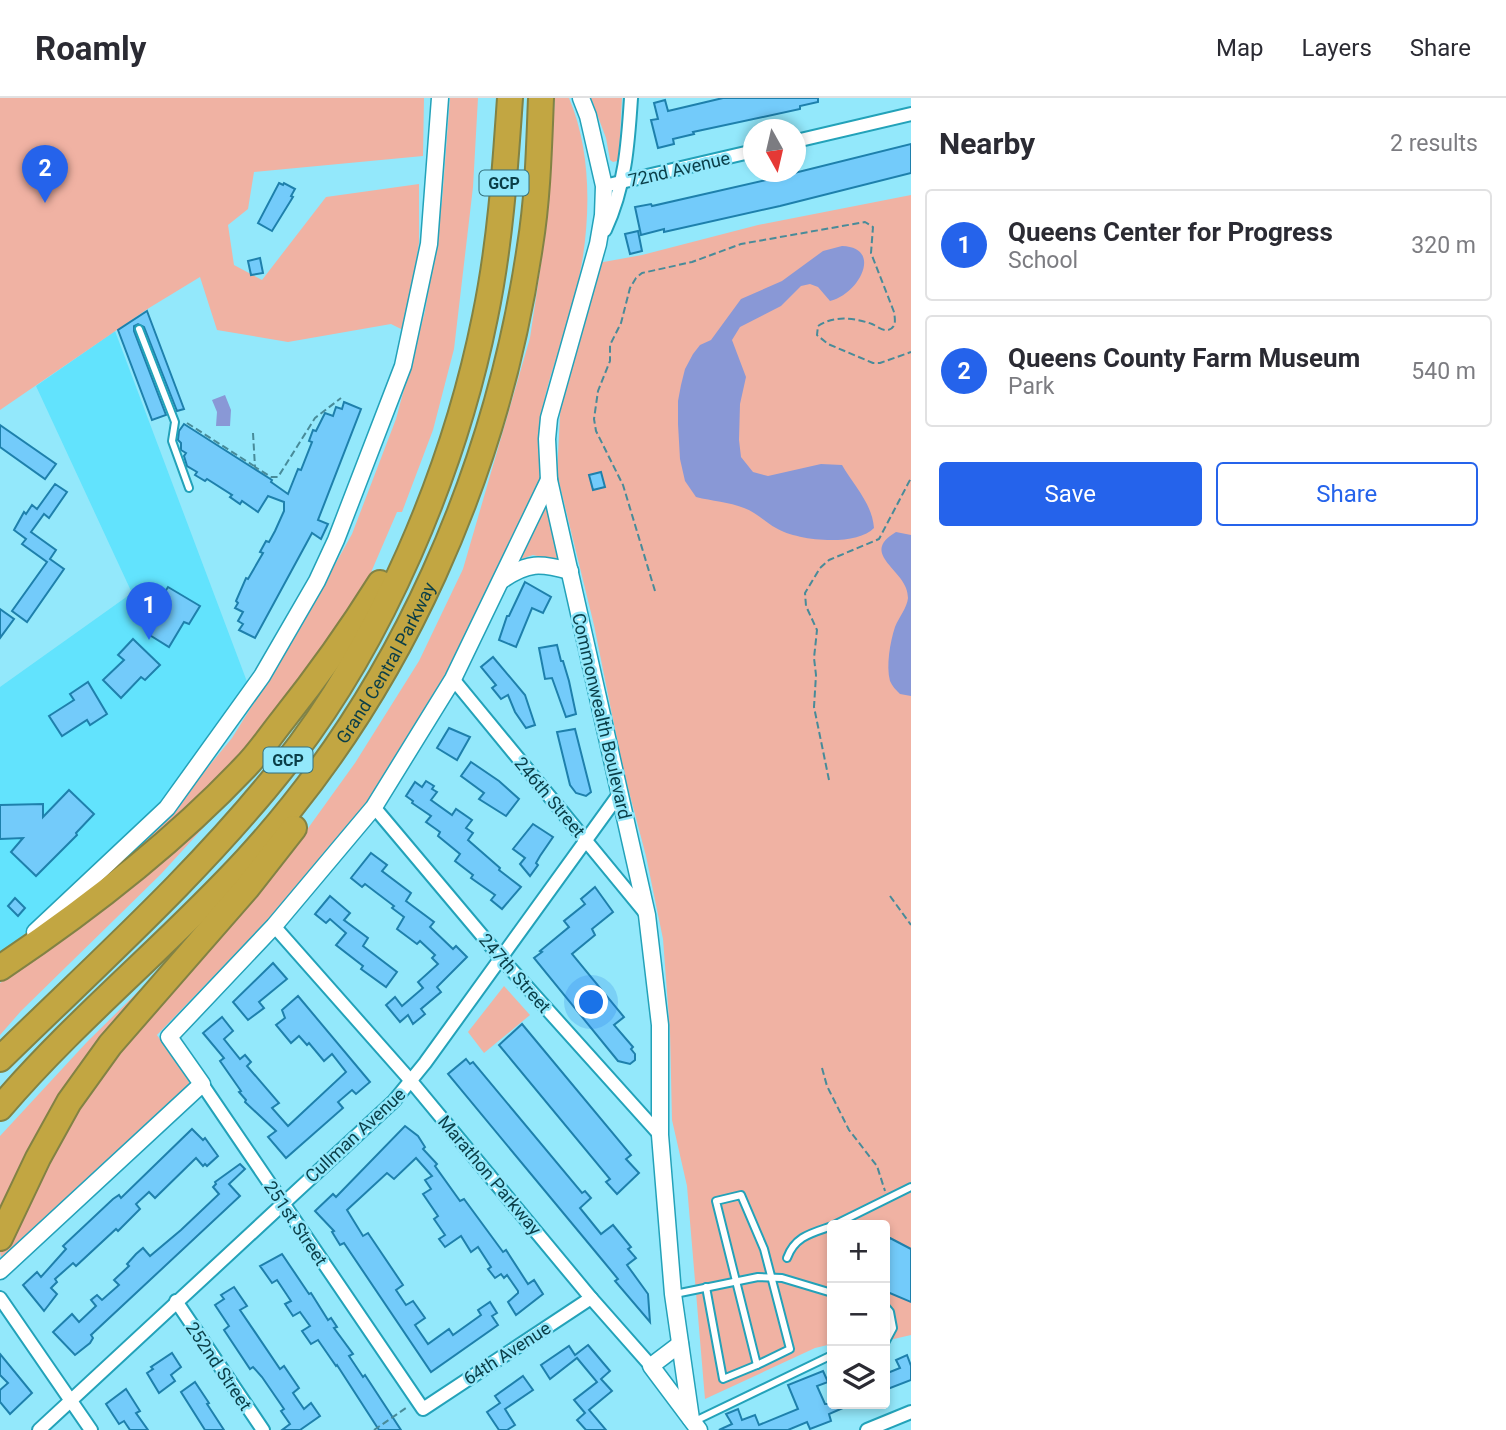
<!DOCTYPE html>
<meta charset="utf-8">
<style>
:root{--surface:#fff;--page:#f7f7f7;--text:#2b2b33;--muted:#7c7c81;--line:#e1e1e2;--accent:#2563eb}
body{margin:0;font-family:Roboto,sans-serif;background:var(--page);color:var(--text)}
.controls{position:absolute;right:21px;bottom:21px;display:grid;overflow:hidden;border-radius:7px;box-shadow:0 4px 10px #0003}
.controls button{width:63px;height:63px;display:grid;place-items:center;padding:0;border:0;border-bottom:2px solid var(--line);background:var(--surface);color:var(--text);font:35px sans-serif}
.compass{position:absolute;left:743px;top:21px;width:63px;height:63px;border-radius:50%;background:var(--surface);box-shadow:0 4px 10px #0003;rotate:172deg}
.you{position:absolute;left:592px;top:905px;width:24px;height:24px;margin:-18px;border:5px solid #fff;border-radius:50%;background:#1a73e8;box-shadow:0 0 0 10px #1a73e833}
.badge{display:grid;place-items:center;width:46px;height:46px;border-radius:50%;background:var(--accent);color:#fff;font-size:23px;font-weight:700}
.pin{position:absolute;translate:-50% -58px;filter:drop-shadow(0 2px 4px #0008)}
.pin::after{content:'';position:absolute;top:37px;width:24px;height:21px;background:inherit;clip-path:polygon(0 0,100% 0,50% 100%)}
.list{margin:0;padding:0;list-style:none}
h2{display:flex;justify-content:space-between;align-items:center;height:91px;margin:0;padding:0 28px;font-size:30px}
h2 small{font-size:23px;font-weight:400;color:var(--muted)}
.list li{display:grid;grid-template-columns:46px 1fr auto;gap:21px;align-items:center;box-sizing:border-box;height:112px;margin:0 14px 14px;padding:0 14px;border:2px solid var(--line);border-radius:7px}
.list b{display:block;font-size:26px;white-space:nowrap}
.list p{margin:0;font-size:23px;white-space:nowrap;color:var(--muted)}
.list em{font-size:23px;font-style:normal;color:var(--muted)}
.actions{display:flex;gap:14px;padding:21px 28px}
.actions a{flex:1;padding:16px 0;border:2px solid var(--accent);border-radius:7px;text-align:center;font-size:24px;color:var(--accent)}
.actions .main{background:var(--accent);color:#fff}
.icon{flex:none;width:38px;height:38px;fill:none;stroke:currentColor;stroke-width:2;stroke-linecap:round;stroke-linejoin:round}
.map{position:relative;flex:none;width:911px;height:1332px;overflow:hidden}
header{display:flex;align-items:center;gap:42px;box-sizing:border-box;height:98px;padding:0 35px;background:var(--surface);border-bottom:2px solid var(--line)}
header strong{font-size:33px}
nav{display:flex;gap:38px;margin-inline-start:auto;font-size:24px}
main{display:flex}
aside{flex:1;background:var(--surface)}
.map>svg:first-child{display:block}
.built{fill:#62e3fd}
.green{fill:#f0b2a3}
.water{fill:#8998d6}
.building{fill:#73cbfa;stroke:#1e80ac;stroke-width:2}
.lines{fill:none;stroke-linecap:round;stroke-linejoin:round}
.service-casing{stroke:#23a2b9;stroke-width:10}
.minor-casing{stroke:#23a2b9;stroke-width:16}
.tertiary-casing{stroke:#23a2b9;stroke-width:19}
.motorway-casing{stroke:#828244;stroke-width:28}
.path{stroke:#488b99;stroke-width:2;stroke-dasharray:7 3.5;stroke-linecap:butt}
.service{stroke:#fff;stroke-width:6}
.minor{stroke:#fff;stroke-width:12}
.tertiary{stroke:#fff;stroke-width:16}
.motorway{stroke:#c2a642;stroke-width:24}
.labels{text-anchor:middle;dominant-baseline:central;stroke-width:5;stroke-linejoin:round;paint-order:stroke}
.shield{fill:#93e8fb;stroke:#33717e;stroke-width:2}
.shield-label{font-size:16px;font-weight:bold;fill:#0a3e48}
.street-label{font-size:18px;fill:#0a3e48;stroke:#93e8fb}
</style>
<header>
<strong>Roamly</strong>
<nav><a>Map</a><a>Layers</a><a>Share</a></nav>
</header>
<main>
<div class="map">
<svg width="911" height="1332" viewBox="0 0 911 1332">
<rect width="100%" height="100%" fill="#93e8fb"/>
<path class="built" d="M115,233L249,589L153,717L0,878V589L132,495L36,288Z"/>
<g class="green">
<path d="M0,0H424L423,58L254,74L248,111L228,127L234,167L262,182L326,99L419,86V145L405,233L391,226L288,244L217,232L200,179L149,210L0,312Z"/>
<path d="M450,0H478L473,89L454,251L433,332L402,414H397L366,486L294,592L233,667L126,769L122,765L185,697L232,640L295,538L352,436L396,321L425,213L442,103Z"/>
<path d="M555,0H569C596,64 590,144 572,210C563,247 545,284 541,323C538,346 544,368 538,391L447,582L369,703L292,797L157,937L188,981L190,988L6,1156L1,1159L0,1154L47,1058L76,1007L142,922L301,740L355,665L419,563L463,471L530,240L546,132Z"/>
<path d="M591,0H622L619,57L617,63L613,64L610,62L606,40Z"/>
<path d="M911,97V1237L885,1243V1127H832V1246L815,1250L705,1301L687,1088L672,1022L670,934L663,841L646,758L623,671L594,527L557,376L561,298L598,165L642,157L758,127Z"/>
<path d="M546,407H549L560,459L558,463L533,457L518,462Z"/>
<path d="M245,675L214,718L161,776L21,913L0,937V885L70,832Z"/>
<path d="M169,863L0,1127V1038L87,944Z"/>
<path d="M504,888L530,917L484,955L468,934Z"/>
</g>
<g class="water">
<path d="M842,148C883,149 860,196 830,203L818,189L810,186L801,188L781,208L740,229L732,242L746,279L740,306L739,342L741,359L753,374L768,378L821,366L842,367C854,388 872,405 874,430C856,449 797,443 776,430C765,424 756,414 744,410C729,404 712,403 696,399L685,383L680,361L678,326V303L681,287L685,271L693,256L700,247L711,242L741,201L782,183L823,153Z"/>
<path d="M225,297L231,312L230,328H216L217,314L212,302Z"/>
<path d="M896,434L911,437V598L900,596C896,592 892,588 890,583C886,568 890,544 895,529C899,519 907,510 908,500C909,472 857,457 896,434Z"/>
</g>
<g class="building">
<path d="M723,0H818V4L800,8V11L693,34L694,36L673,41L674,46L658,50L651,22L658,21L654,5L665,2L668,13Z"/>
<path d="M911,46V75L780,108L664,134V131L641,137L635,109L651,106L652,108L766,82Z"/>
<path d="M279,85L283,87L284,85L295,91L291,98L293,99L272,133L258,125Z"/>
<path d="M638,133L642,153L630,156L625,136Z"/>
<path d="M260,160L263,175L251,177L248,163Z"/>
<path d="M147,213L184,311L177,313L144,229L138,226L134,228V233L166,317L152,322L118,232Z"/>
<path d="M344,304L361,311L318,422L328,426L321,441L312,435L255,540L239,532L243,526L238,523L243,514L235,510L238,505L236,503L246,480L248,481L263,455L260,454L266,443L269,444L275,433L284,413V404L268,398L258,414L242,403L240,406L230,399L232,397L207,381L205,383L195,377L197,374L187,368L184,358L186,355L181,352V345L178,342L179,333L184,326L272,382L271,384L288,396L298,371L301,372L312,344L309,343L313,332L316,333L325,315L333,318L336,309L342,311Z"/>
<path d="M0,327L56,366L45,381L0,349Z"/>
<path d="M601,374L605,389L593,392L589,377Z"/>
<path d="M55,386L67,394L49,420L44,416L31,434L56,452L50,461L64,471L27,524L12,513L47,464L22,446L26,441L14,432L24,414L26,416L32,407L37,411Z"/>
<path d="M525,484L551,499L543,515L532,510L516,549L499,542L507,518H509Z"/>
<path d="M168,489L200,508L189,526L184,524L169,549L148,536L164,511L157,507Z"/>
<path d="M0,511L14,521L0,540Z"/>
<path d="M133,541L160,567L145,582L141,579L121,600L103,582L124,562L118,557Z"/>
<path d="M557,547L561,563H563L569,583L576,616L566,619L552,580L545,581L539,550Z"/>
<path d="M493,559L525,597L535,627L526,630L515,614L508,597L501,601L492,590L496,587L481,569Z"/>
<path d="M88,584L107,616L90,627L87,622L62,638L49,618L74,602L70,596Z"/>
<path d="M449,630L470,639L457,662L437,650Z"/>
<path d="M575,631L591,694L586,698L576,695L570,687L557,634Z"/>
<path d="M471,664L499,683L519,701L506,718L479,701L484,695L461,678Z"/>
<path d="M426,683L434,688L432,691L437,694L431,702L452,717L456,711L472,722L466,730L473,735L468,742L500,770L499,772L521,789L502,811L491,802L495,797L471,780L473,777L455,763L460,756L438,738L440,734L426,724L431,718L412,705L413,703L406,698L415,684L422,689Z"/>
<path d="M69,692L94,716L76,735L77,737L36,778L11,754L23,740L0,741V707L43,706V719Z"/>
<path d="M533,726L553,739L540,758L536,765L538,767L530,778L520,766L525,760L513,751Z"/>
<path d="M371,755L387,767L382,773L411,795L406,803L434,824L430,829L453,851L456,848L467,859L437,889L441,894L421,911L425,916L413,926L408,917L400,924L386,907L395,899L402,908L423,890L418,884L438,866L432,860L435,857L420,843L417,846L397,831L404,819L392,810L394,808L365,786L362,789L351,780Z"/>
<path d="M595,789L613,814L592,831L595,837L572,856L624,919L614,927L633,949L631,951L635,956V962L630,966L618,963L534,860L542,854L540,853L569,829L564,823L585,806L581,801Z"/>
<path d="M330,798L350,815L344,822L368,840L363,848L397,874L386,889L361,871L363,868L336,847L346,835L330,821L326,825L315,816Z"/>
<path d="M15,800L25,810L18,818L8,808Z"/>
<path d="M273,865L287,881L259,904L264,910L248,922L233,904Z"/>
<path d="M298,898L370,984L356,996L352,992L338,1004L343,1010L286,1060L268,1039L276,1033L245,1004L246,1002L239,994L241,993L220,963L224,960L203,935L222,919L233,933L224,941L240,961L245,957L251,964L247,968L279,1005L272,1010L288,1028L346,974L332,956L324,963L309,945L307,947L299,938L291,945L276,927L285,920L282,912Z"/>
<path d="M522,926L631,1057L626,1061L639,1075L617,1096L606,1084L610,1081L499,947Z"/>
<path d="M466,961L470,966L473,964L582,1095L585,1093L591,1100L580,1110L601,1136L613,1127L631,1149L628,1151L636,1160L627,1167L648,1196L650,1224L615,1183L618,1181L599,1158L448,976Z"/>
<path d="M405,1028L418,1038L425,1049L423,1051L437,1066L435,1068L460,1103L464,1101L503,1154L506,1152L528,1186L534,1182L543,1196L516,1217L508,1204L518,1195V1193L507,1177L504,1180L501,1176L495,1180L488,1171L491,1169L478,1149L471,1154L461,1138L445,1149L439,1141L445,1137L434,1121L438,1118L423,1096L431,1091L425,1082L432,1078L416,1060L394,1081L387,1075L347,1112L363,1138L368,1135L403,1187L396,1192L406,1207L413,1203L425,1220L415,1227L428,1246L449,1231L453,1237L481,1217L478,1212L490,1204L497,1215L492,1218L498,1227L431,1274L344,1145L340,1147L332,1134L334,1133L315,1113L333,1096L336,1099Z"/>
<path d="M192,1031L203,1042L205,1040L218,1058L207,1068L205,1066L203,1068L196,1060L155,1100L149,1094L136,1106L140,1111L118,1133L116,1131L76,1168L73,1165L55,1181L57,1184L51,1190L57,1196L44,1213L23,1187L37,1174L41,1179L66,1151L63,1148L113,1101L119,1097L121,1100Z"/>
<path d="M240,1066L245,1071L229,1086L240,1098L91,1237L93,1240L90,1245L75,1257L53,1234L72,1216L79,1224L96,1208L91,1202L97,1197L102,1202L119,1187L114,1182L129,1168L127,1166L136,1156L143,1150L150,1158L181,1132L219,1096L213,1089L216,1086L215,1084Z"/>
<path d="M890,1140L911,1151V1204L885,1193V1142L888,1144Z"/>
<path d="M282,1156L309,1196L311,1195L328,1222L331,1220L337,1229L334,1230L353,1256L349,1258L363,1279L365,1277L401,1332H379L337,1267L336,1268L318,1242L311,1246L302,1233L310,1228L300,1214L293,1218L285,1206L291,1203L277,1182L272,1185L260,1168Z"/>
<path d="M234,1189L247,1208L240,1212L280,1271L284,1268L299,1290L293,1295L304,1311L311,1305L320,1318L300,1332H282L290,1326L281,1313L284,1311L262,1279L253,1269L250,1271L224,1232L229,1228L215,1207L224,1201L221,1197Z"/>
<path d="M588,1247L610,1273L601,1281L612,1293L589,1312L606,1332H586L577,1322L585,1315L574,1302L597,1284L577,1260L550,1281L541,1267L569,1248L575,1257Z"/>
<path d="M172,1255L181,1269L171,1277L175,1283L159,1295L147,1275L153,1271L151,1269Z"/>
<path d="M0,1256L32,1295L10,1316L0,1304V1292L8,1285L0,1277Z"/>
<path d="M907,1257L911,1268V1282L885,1292V1276L900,1270L896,1262Z"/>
<path d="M823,1273L828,1284L817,1288L825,1306H852L829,1316L831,1323L810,1331L807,1324L788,1332H719L732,1326L726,1316L738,1311L742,1322L755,1317L759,1327L798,1311L788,1287Z"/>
<path d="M523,1278L533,1292L505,1311L515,1327L507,1332H499L487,1314L500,1305L495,1298Z"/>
<path d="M195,1284L209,1305L207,1306L224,1332H205L181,1294Z"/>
<path d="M126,1291L140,1313L136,1315L148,1332H130L124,1323L119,1326L106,1306Z"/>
</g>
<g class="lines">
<defs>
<g id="service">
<path d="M139,231L175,324L172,343L189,390"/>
<path d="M741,1097L764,1151L790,1251L757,1267L716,1103Z"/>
<path d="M834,1127L911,1089"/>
<path d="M787,1160C795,1138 812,1135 832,1128"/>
<path d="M706,1189L723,1281L757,1267"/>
<path d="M675,1196L758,1179L782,1180L832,1195"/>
<path d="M885,1208L890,1214L893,1230L885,1245"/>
<path d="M695,1323L832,1257"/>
</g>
<g id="minor">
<path d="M796,43L911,16"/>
<path d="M604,88L754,53"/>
<path d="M605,132C625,89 628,47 631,0"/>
<path d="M453,581L647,817"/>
<path d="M374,709L501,860L660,1037"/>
<path d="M274,828L411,983L591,1200L651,1268"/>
<path d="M202,986L423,1311L591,1200"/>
<path d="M0,1200L91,1332"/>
<path d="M176,1203L263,1332"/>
<path d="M39,1332L394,1003L425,965L620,695"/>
<path d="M867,1332L911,1314"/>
</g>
<g id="tertiary">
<path d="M581,0L588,18L604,88L603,117L598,146L549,320L547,341L549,382L647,817L660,927V1037L673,1196L691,1321"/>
<path d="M502,482C528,464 540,465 570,473"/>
<path d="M35,834L167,710L262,578L317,483L336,442L403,268L429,146L440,0"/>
<path d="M0,1173L202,986L169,939L274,828L374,709L453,581L549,382"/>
<path d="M680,1246L651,1268L699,1332"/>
</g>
<g id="motorway">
<path d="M0,870C88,811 172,746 245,669C259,655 270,638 282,623C317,579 350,533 380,485"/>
<path d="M0,961C97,866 199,775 283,669C381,546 454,373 485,219C500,147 505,73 510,0"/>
<path id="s1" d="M0,1010C76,921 168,847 247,761C401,593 497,373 530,148C538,99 539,49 541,0"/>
<path d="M0,1140L38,1060L69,1004L110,947L247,790L294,730"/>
</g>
</defs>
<use href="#service" class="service-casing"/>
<use href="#minor" class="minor-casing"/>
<use href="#tertiary" class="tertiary-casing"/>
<use href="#motorway" class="motorway-casing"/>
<g class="path">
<path d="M187,325L254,368"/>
<path d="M253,335L255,369L271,379H278L315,320L341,300"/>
<path d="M655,493L623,387L596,333L594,321L598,293L610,263V247L621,225L630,190L636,180L642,175L692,164L741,146L865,124L873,129L871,155L894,214C895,221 897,230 888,232C882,233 877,228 872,226C855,220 834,217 818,228L817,237L828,246L873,265H880L911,254"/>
<path d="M829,682L814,609L816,577L814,560L817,532L806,508L805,495L820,470L829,462L879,441L911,380"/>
<path d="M890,798L911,827"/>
<path d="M822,970L827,988L849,1032L877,1068L885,1093"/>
<path d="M374,1332L406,1310"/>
</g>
<use href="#service" class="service"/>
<use href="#minor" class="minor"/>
<use href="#tertiary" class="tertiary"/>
<use href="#motorway" class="motorway"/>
</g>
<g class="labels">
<g class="shield">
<rect x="479.5" y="72.5" width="49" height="25" rx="5"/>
<rect x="263.5" y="649.5" width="49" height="25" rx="5"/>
</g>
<g class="shield-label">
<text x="504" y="85">GCP</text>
<text x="288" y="662">GCP</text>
</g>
<g class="street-label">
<text transform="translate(679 71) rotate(-13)">72nd Avenue</text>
<text stroke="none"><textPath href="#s1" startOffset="592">Grand Central Parkway</textPath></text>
<text transform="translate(602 618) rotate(77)">Commonwealth Boulevard</text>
<text transform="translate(550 699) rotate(50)">246th Street</text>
<text transform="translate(515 875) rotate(49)">247th Street</text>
<text transform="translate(355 1037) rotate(-43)">Cullman Avenue</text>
<text transform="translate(490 1077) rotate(50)">Marathon Parkway</text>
<text transform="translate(296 1125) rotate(56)">251st Street</text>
<text transform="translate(507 1255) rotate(-33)">64th Avenue</text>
<text transform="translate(219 1268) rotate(56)">252nd Street</text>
</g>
</g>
</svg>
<div class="controls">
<button>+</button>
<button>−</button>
<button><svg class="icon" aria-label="layers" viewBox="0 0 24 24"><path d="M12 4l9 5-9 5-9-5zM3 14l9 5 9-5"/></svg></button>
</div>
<svg class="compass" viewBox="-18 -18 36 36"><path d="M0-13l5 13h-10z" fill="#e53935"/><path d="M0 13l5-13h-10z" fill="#7c7c81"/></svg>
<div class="you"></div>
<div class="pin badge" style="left:149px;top:542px">1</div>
<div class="pin badge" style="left:45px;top:105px">2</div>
</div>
<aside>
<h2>Nearby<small>2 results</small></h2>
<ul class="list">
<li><span class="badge">1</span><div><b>Queens Center for Progress</b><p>School</p></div><em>320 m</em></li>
<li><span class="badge">2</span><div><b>Queens County Farm Museum</b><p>Park</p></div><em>540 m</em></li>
</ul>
<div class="actions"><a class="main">Save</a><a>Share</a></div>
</aside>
</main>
